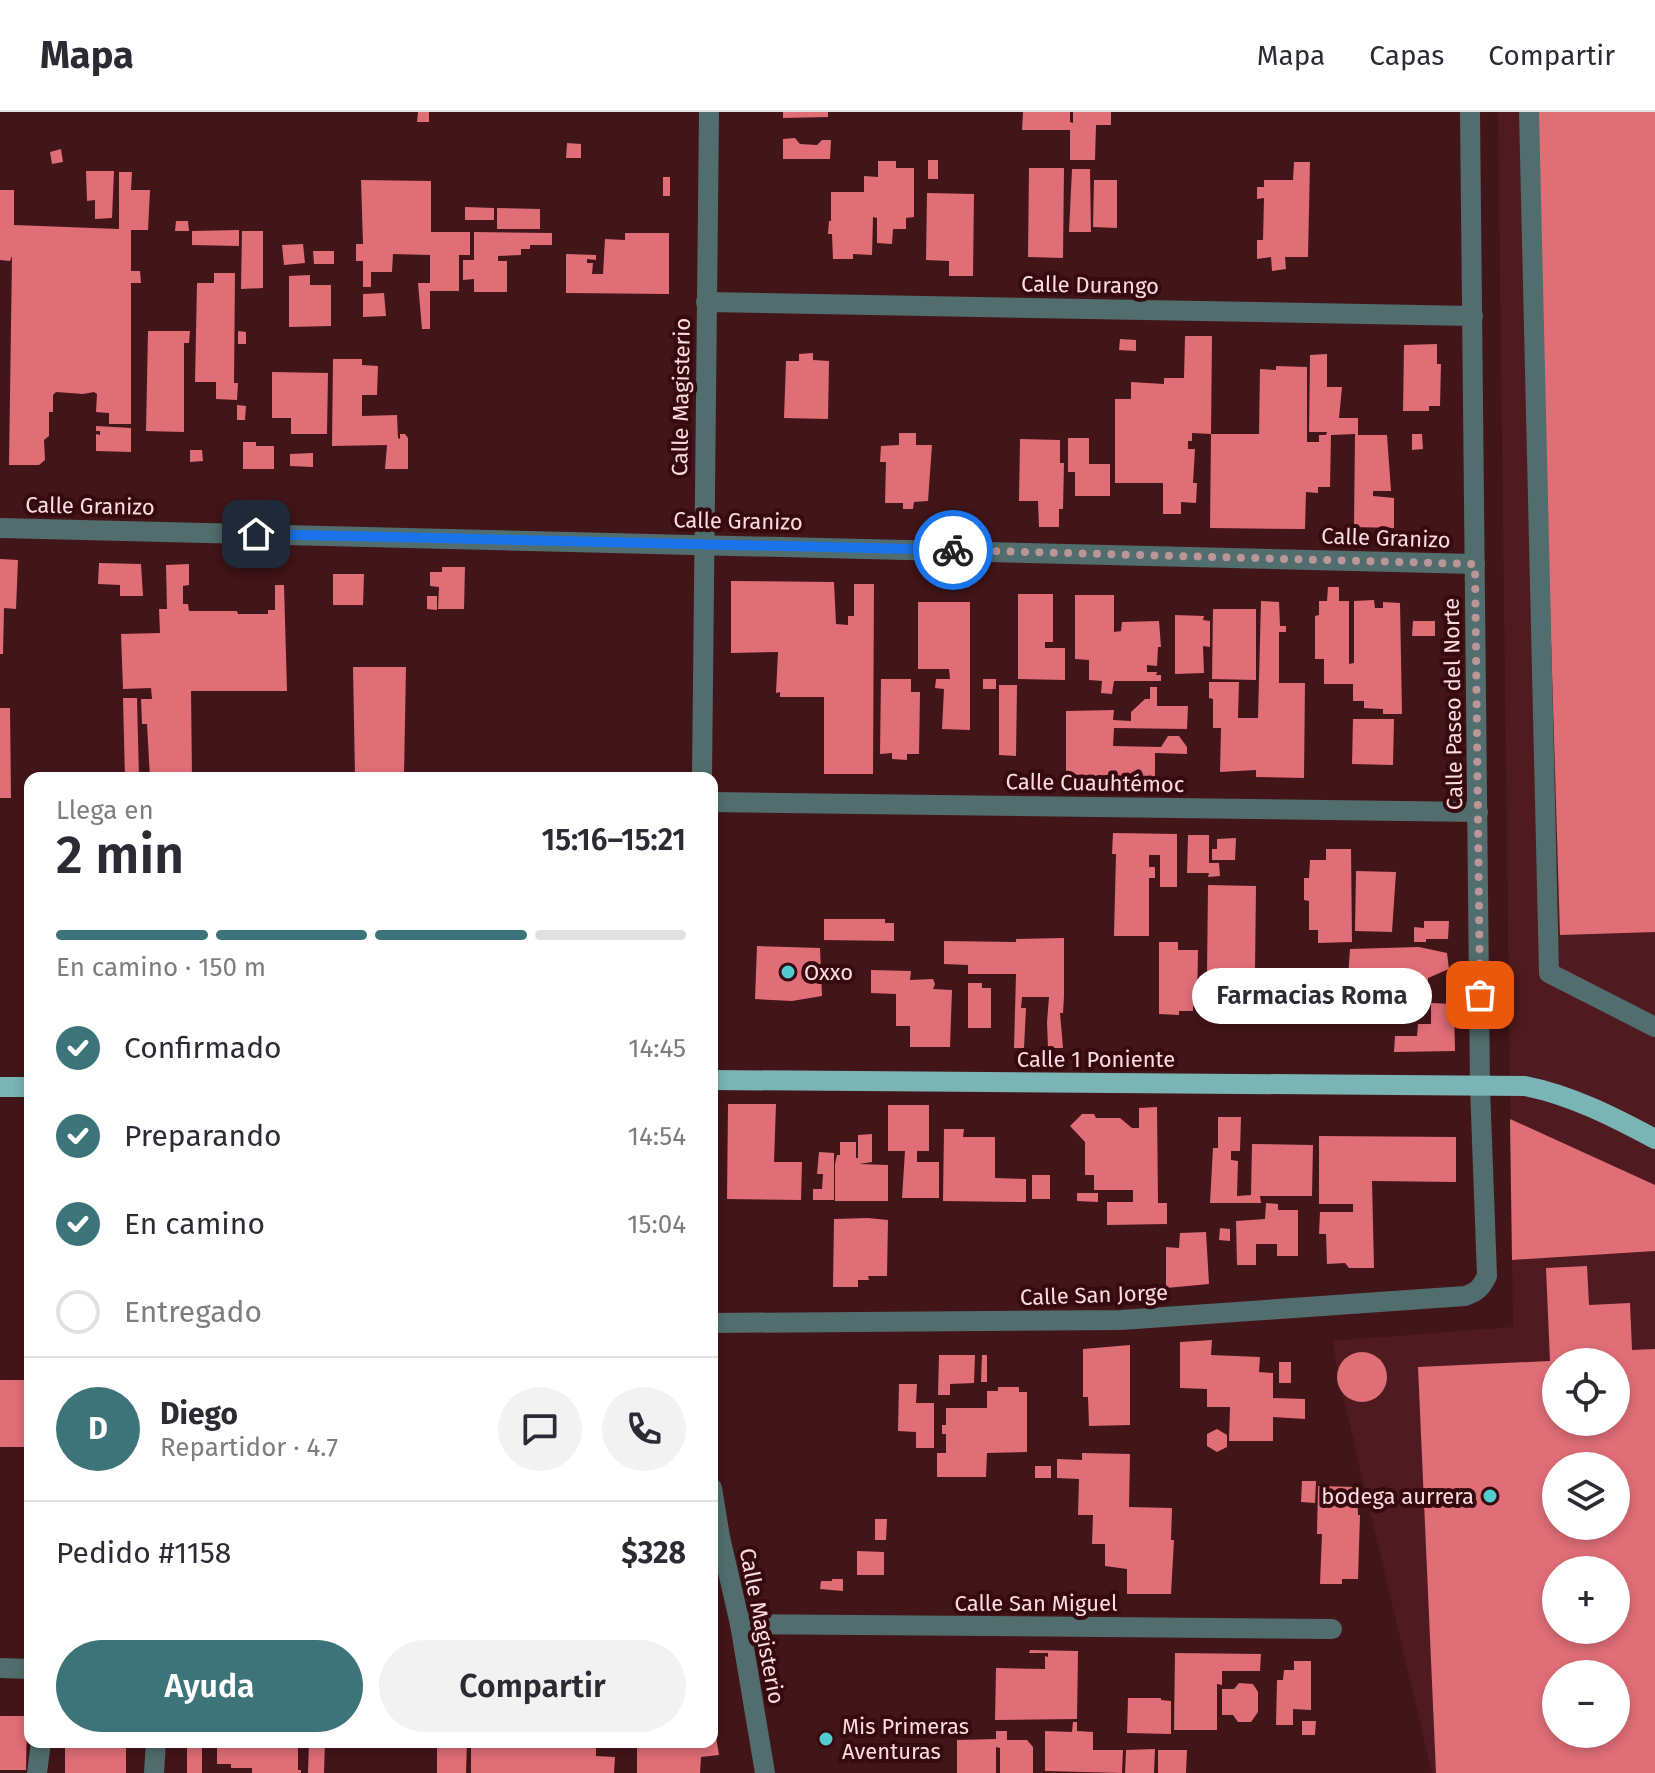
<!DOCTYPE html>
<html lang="es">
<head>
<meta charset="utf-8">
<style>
  :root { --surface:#fff; --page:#f2f2f3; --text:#2b2b33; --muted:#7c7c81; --line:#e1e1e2; --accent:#3d7479 }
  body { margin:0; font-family:"Fira Sans",sans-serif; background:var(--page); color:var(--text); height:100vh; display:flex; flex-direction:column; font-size:30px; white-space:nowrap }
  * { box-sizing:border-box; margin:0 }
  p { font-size:26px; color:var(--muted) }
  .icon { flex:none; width:44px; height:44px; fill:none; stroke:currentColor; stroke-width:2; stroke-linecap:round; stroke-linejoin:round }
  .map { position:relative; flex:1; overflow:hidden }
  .side { position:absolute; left:24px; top:660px; width:694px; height:976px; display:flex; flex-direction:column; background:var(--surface); border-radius:16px; box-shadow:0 4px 12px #0003 }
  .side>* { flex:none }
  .buttons { position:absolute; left:1542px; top:1236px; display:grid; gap:16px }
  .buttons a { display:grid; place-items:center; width:88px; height:88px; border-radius:50%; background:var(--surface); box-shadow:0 4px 12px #0003; font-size:40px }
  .pin { position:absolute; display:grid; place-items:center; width:68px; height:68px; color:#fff; margin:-34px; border-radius:16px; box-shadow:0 4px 12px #0006 }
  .courier { position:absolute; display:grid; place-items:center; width:80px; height:80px; margin:-40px; border:6px solid #1a73e8; border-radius:50%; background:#fff; color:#222; box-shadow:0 2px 10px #0007 }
  .bubble { position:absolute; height:56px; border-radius:28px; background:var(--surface); box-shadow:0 4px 12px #0003; font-size:26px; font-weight:600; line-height:56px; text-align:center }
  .overview em { font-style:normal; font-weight:600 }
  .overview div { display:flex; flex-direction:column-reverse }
  .overview { display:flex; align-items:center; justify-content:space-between; height:136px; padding:0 32px }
  h1 { font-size:52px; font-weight:600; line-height:60px }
  .bar { display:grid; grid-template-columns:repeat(4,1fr); gap:12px 8px; align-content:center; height:96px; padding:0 32px }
  .bar i { height:10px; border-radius:6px; background:var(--line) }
  .bar .on { background:var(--accent) }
  .bar p { grid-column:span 4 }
  .line { display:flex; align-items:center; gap:20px; padding:0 32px; border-top:2px solid var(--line) }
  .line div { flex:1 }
  .round { display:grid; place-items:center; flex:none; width:84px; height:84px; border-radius:42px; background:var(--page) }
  ol { padding:0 32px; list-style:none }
  li { display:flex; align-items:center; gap:24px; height:88px }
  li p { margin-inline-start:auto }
  li .icon { padding:8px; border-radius:50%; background:var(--accent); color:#fff; stroke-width:4 }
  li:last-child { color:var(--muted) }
  li i { width:44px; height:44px; border:4px solid var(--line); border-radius:50% }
  .primary-button { display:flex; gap:16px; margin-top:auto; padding:16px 32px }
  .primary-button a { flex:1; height:92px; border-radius:48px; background:var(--accent); color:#fff; font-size:32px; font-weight:600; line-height:92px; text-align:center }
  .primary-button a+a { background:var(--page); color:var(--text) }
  header { display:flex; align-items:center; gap:48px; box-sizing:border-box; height:112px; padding:0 40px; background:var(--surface); border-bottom:2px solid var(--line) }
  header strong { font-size:38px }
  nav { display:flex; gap:44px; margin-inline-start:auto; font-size:28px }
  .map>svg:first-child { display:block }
</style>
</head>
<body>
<header>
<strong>Mapa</strong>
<nav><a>Mapa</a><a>Capas</a><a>Compartir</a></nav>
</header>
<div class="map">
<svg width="1655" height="1661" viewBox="0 0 1655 1661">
  <rect width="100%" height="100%" fill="#421519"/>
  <!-- built -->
  <path fill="#501b20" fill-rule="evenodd" d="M1498 0H1655V1661H1432L1338 1263 1333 1229 1513 1215ZM1556 1250H1616V1310H1556ZM1556 1354H1616V1414H1556ZM1556 1458H1616V1518H1556ZM1556 1562H1616V1622H1556Z"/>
  <!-- building -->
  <g fill="#e06e77" fill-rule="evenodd">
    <path d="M418 0H429V10H417Z"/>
    <path d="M783 0H828V5L783 6Z"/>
    <path d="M1023 0H1070V10L1073 11V0H1111V13H1096L1095 48H1070V18H1022Z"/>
    <path d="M1535 0H1655V820L1560 823Z"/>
    <path d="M795 26 800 32 817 33 822 28H831L830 47H783V27Z"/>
    <path d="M567 31 581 32V46H566Z"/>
    <path d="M61 37 63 50 52 52 50 40Z"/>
    <rect x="928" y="48" width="10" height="19"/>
    <path d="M878 49H896V56H914V105L906 106V117H893L892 132 877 131V106L873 105 872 143 853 142V147H833L832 122H828L829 109H831V80H864V64L878 65Z"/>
    <path d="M1294 50H1310L1308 145H1285L1286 157 1272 159 1271 145 1257 147V128H1263L1264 86 1257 87V75H1264V68H1293Z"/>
    <path d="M1029 56H1064L1063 146 1028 145Z"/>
    <path d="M1072 57H1090L1091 120H1069Z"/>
    <path d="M86 59H114L112 106 95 107V88L87 89Z"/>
    <path d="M119 60H132L131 78H150L148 118H131V159H140L141 171H131V312H109V301L96 300 97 282 94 280 83 282 56 280 53 283V300H49V324L44 328 45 348 39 353H9L12 144 10 149 0 148V78H14V113L119 117Z"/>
    <rect x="663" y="65" width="7" height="19"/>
    <path d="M361 68 431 69V120H470V143H459V179H430V217H422L418 171H430V143L393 142 392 160H371V175H363V149H356V132H363Z"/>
    <path d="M1094 68H1117V116L1093 115Z"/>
    <path d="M927 81 974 82 973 164H949V149L926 148Z"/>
    <path d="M465 95 494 96V108H465Z"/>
    <path d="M497 96 540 97V117H497Z"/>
    <path d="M176 109H188L189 119H175Z"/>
    <path d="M239 118V134L192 133V119Z"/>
    <path d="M242 119H263V176L241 177Z"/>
    <path d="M474 120 552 121V133H530V137H521V143L498 144V149H507V180H474V167L463 168V148H474Z"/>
    <path d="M625 121H669V182L566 181V142L596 143V148L587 147V151H593L592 162H603L605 127 625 128Z"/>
    <path d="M303 132 305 151 284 153 282 133Z"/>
    <path d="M313 139H334V152H314Z"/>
    <path d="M214 161H235L234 271H238L237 288 216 287V270H195L197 171H214Z"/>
    <path d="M310 163V173H331V214L289 215V164Z"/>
    <path d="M384 181 386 204 363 205V182Z"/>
    <path d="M148 219H190L189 231H184V320L146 319Z"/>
    <path d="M238 219 246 220V232H238Z"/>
    <path d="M1185 224H1212L1211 322 1192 321V329H1188V337H1195L1193 371H1197L1196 391 1181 390V402H1163V371H1115V287H1131V270L1164 272V266H1184Z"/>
    <path d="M1120 227 1136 228V239L1119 238Z"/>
    <path d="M1437 232V252H1441L1440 294H1429V299H1403L1404 233Z"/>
    <path d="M813 241V248L829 249 828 307 784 306 786 249H799V242Z"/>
    <path d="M1327 242V275H1342L1339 306H1358V323H1387L1391 379H1373V384L1394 386V416L1354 415 1355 322 1331 323 1330 375H1318V381L1306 380 1305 417 1210 416 1211 322H1259L1260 257 1276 258V254L1307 255V330H1319V323H1326L1327 320H1309L1310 243Z"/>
    <path d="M333 247H362V253L378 254 377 283H362V304L397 303 398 326 400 327V322H405L408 326V357H385L387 333 332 334Z"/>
    <path d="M272 260 328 261 327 322H291V306H272Z"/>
    <path d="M237 293 246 294 245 308H237Z"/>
    <path d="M96 314 131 316V340L96 339V322L100 323V319H96Z"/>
    <path d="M899 321H916V333H932L928 389 914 390 913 397H903V391H885L886 350H880L881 334 899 333Z"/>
    <path d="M1412 322H1422L1423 337 1412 338Z"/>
    <path d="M1068 326H1089V352H1110V384H1075V360H1068Z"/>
    <path d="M1020 327 1060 328V351H1064L1063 397H1059V415H1039L1038 389H1019Z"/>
    <path d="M243 330H256V334H274V357H243Z"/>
    <path d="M190 338H202L203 349 190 350Z"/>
    <path d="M313 341V355L290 354V342Z"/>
    <path d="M0 447 18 448 16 497 4 496 3 542H0Z"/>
    <path d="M99 451 141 452 143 484H120V473L98 472Z"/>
    <path d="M189 452V473L183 474V492H188L189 499H237L238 502H268V498H275V473H284L287 579H191L192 666H150L147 612H142L141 587H152L151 576 123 577 121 522 160 521 159 497H167L166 453Z"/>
    <path d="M442 455H465L464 497H438L439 475 430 474V460H442Z"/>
    <path d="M333 462H364L363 493H333Z"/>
    <path d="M731 469 834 470 836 512 848 513V504H854V472H874L873 662H824V585H780V580L776 581 778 540 731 541Z"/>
    <path d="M1328 475H1339V489H1349V552L1354 551V489L1374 488 1375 496H1383V490L1400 491 1402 602H1383V597L1364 596V589H1353V572H1324V547H1315V504L1319 503V489H1327Z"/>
    <path d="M1018 482H1053V530H1045V536H1065V568L1018 567Z"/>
    <path d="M1075 483H1114V520L1121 519 1122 510 1159 509 1161 535H1158L1157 554 1147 553V560H1157L1156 563H1161V569H1114L1112 582 1101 581 1102 569 1089 568V548L1075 547Z"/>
    <path d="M427 484H437V498L427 497Z"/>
    <path d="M1261 489 1279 490 1280 514H1286V520H1279V571H1305L1304 666 1256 665V658L1220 660 1221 616H1213V587L1209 586V570H1239L1238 606H1258Z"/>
    <path d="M918 490H970V618L942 617 944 577 935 576 936 567H950L949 557H918Z"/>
    <path d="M1213 497H1256V568L1212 567Z"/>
    <path d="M1175 503 1204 504 1203 508 1210 509V535L1203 534 1204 561 1175 562Z"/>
    <path d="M1413 509H1435V524H1412Z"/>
    <path d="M353 555H406L404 663H392V666H364L363 663H355Z"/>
    <path d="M881 567H911V580H920L919 642H907V648L892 647V641L880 642Z"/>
    <rect x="983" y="567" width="13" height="10"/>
    <path d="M999 573H1017L1016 644 999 643Z"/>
    <path d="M1150 575H1157V594H1188L1187 617 1114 616 1113 634 1161 635 1168 624H1179L1187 635V642L1155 641V665L1066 664V599L1114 598 1113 608 1131 609V600L1145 587H1150Z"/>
    <path d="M123 586H137L139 666H125Z"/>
    <path d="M0 596H10L11 686H0Z"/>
    <path d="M1353 607H1394L1393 653 1352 652Z"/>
    <path d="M1113 721 1177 722V775H1160V743H1149V755H1155V766H1149V824H1114L1116 742H1112Z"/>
    <path d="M1188 723H1209V751H1219L1220 764 1208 765 1209 761H1187Z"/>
    <path d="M1236 726 1235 748H1212V737H1217V727Z"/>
    <path d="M1326 737H1351L1352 830 1318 831V818H1309V789L1304 788V766H1309L1310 748H1326Z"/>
    <path d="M1356 759 1396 760 1392 820 1355 819Z"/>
    <path d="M1208 773 1256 774 1255 857 1216 856V863H1207Z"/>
    <path d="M824 807H885V811H894V829L824 828Z"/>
    <path d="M1424 809H1449L1448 827H1426V830H1414V815L1424 816Z"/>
    <path d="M1064 826V884L1063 901H1060L1063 936H1048L1047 910 1049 885H1022L1021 896H1026L1024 936H1014L1016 862H968V853L944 852V829L1016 830V827Z"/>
    <path d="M1159 830H1178V838H1198L1197 894H1193V899H1179V903L1159 902Z"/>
    <path d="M757 834 820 836 822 884 792 889 755 887Z"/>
    <path d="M1419 835 1447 841 1449 857 1428 866V897L1417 908 1388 912 1345 909 1350 837Z"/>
    <path d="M871 858 911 859 910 868 933 867 935 872 933 877 952 878 950 935H910V914H896V882L871 881Z"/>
    <path d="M968 871H982V876H991V916H968Z"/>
    <path d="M1431 891 1454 892 1455 939 1394 940 1395 924H1417L1418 912H1431Z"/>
    <path d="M728 992H776L774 1050H802L801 1088 727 1087Z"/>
    <path d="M888 993H929V1039H917V1050H939V1086H902L905 1039H888Z"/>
    <path d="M1157 995 1158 1091H1167V1112L1107 1113V1090H1133V1078H1094V1063H1085V1030L1070 1014 1082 1002H1094L1096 1006H1120L1132 1016H1139V996Z"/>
    <path d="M1218 1005H1241L1240 1039H1231V1048L1238 1049 1237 1084 1251 1083 1252 1032 1313 1033 1312 1084H1260L1261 1091H1210L1213 1036H1218Z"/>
    <path d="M1510 1007 1655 1073V1139L1512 1148Z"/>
    <path d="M944 1017H964L963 1025H995V1066L1026 1067V1090L943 1089Z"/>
    <path d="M872 1022V1050L859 1052 888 1053V1089H835V1052L837 1043H840V1030H856V1046H858V1023Z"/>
    <path d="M1319 1024 1456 1025V1070L1372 1069 1374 1156H1349L1345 1151 1327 1152 1326 1122H1319L1320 1100H1353V1092H1319Z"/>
    <path d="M819 1040 834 1041V1088H813V1077H822L823 1062H817Z"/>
    <rect x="1032" y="1063" width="18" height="24"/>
    <path d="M1077 1081H1098V1090L1077 1089Z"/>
    <path d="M1266 1091 1278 1092V1098H1298V1144H1277V1132H1256V1153H1237L1236 1109 1265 1107Z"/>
    <path d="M868 1106 888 1108 887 1164H868L869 1168H858V1175H833L834 1107Z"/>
    <path d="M1220 1116 1230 1117V1129L1219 1128Z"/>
    <path d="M1206 1120 1209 1172 1166 1176V1135L1179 1136 1180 1121Z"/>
    <path d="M1587 1154 1589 1193 1630 1191 1632 1238 1655 1237V1661H1436L1418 1255 1550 1249 1546 1156ZM1556 1250H1616V1310H1556ZM1556 1354H1616V1414H1556ZM1556 1458H1616V1518H1556ZM1556 1562H1616V1622H1556Z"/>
    <path d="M1212 1228 1211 1243 1260 1245 1259 1260 1273 1261V1286L1305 1287V1307L1273 1305V1329H1229L1230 1295H1207V1277L1180 1276V1230Z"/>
    <path d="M1130 1233V1313L1089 1314 1088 1285H1083V1237Z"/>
    <circle cx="1362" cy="1265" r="25"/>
    <path d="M939 1243H975L974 1271 950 1272V1283H938Z"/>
    <path d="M982 1243H987V1270H981Z"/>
    <rect x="1279" y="1250" width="12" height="21"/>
    <rect x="0" y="1268" width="30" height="67"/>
    <path d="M899 1272H917L916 1291H934V1336H916V1320L898 1319Z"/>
    <path d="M998 1275H1019V1280H1027V1340L987 1341 986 1365H937V1341H946V1322H942V1313H946V1296H987V1279H998Z"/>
    <path d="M1217 1317 1227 1323V1335L1217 1340 1207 1334V1322Z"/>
    <path d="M1082 1341 1130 1342 1129 1395 1172 1396 1171 1428H1174L1171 1482H1127V1457L1105 1454V1432H1092L1093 1403H1078L1079 1367 1057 1366V1347L1082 1348Z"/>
    <rect x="1035" y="1354" width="16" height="12"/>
    <path d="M1302 1369H1316L1315 1391 1301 1390Z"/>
    <path d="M1318 1374 1357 1375 1358 1403H1360L1358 1467H1342V1472H1320L1322 1422H1317Z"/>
    <path d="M875 1407H887L886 1428H875Z"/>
    <path d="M857 1439 884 1440V1463H857Z"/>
    <path d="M832 1467H843V1479L820 1477 821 1469H832Z"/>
    <path d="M1030 1538 1078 1539 1077 1607 995 1608 996 1556 1045 1557V1544L1048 1545V1541H1029Z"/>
    <path d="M1175 1541 1261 1542 1260 1559H1222V1573L1217 1572V1618H1174Z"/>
    <path d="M1294 1549H1311V1598L1293 1597V1613H1276L1277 1568H1283L1284 1558H1294Z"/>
    <path d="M1239 1571 1253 1572 1258 1580V1600L1251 1610H1238L1233 1603H1222V1577H1234Z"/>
    <path d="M1128 1586H1161V1588L1171 1589V1622L1127 1621Z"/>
    <path d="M0 1604H27L26 1658H0Z"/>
    <path d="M1302 1609H1316L1315 1623H1302Z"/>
    <path d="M1073 1610H1077V1619L1093 1620V1638H1123L1122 1661 1045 1659V1619L1072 1620Z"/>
    <path d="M715 1618 719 1643 701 1645 700 1661H637V1630H712V1619Z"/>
    <path d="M996 1619H1007V1628H1027L1033 1635V1661H1000V1636L996 1635V1661H957V1628L996 1627Z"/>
    <rect x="187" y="1630" width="15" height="31"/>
    <path d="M217 1630H298V1658H301V1661H252V1656H231V1652H217Z"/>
    <path d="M309 1630H325L324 1661H308Z"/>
    <path d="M437 1630H467L466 1661H437Z"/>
    <path d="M471 1630H506V1635H519V1630H596V1644L615 1645 614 1661H471Z"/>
    <rect x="65" y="1631" width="61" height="30"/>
    <path d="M1155 1637 1154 1661H1125L1126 1638Z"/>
    <path d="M1158 1638H1187L1186 1661H1158Z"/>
  </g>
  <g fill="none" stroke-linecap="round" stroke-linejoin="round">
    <!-- minor -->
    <g stroke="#526d6d" stroke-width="20">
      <path d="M1529 0 1549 861 1655 915"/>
      <path d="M706 190 1473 204"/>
      <path d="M0 416 1475 452"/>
      <path d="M702 666 709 0"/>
      <path d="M712 690 1478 700"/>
      <path d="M712 1211 1121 1208 1465 1184C1477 1180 1481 1176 1487 1164L1480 975 1470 0"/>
      <path d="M712 1376 720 1425 740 1512 765 1661"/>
      <path d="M740 1512 1332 1517"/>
      <path d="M0 1556 30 1557"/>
      <path d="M37 1661 41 1630"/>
      <path d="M154 1661 156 1630"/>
    </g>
    <!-- major -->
    <g stroke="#7ab4b4" stroke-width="20">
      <path d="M712 968 1525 974C1571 983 1614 1005 1655 1027"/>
      <path d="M0 975H30"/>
    </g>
  </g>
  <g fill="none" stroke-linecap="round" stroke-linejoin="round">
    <!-- done -->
    <path stroke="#bb9698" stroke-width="8" stroke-dasharray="0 14.4" d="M953 438 1475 452 1480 883"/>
    <!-- route -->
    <path stroke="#1a73e8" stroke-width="10" d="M256 422 953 438"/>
  </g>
  <!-- markers -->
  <g fill="#52cdcf" stroke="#370a10" stroke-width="3">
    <circle cx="788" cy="860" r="8"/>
    <circle cx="1490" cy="1384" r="8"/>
    <circle cx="826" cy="1627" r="8"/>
  </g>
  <g text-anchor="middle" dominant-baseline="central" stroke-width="8" stroke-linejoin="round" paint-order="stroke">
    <!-- street labels -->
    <g font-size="22" fill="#fcdcdd" stroke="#370a10">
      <text transform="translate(1090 173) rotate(1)">Calle Durango</text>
      <text transform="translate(681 285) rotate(-89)">Calle Magisterio</text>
      <text transform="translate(90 394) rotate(1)">Calle Granizo</text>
      <text transform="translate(738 409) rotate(1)">Calle Granizo</text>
      <text transform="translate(1386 426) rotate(2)">Calle Granizo</text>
      <text transform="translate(1453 592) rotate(-91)">Calle Paseo del Norte</text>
      <text transform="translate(1095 671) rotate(1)">Calle Cuauhtémoc</text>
      <text x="1096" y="947">Calle 1 Poniente</text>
      <text transform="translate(1094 1183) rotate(-2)">Calle San Jorge</text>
      <text x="1036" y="1491">Calle San Miguel</text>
      <text transform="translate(762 1514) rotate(79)">Calle Magisterio</text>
    </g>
    <!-- poi labels -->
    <g font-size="22" fill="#fcdcdd" stroke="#370a10" text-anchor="start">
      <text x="804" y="860">Oxxo</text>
      <text x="1474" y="1384" text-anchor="end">bodega aurrera</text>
      <text x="842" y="1614">Mis Primeras<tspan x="842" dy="25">Aventuras</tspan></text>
    </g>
  </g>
</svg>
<div class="buttons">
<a><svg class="icon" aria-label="locate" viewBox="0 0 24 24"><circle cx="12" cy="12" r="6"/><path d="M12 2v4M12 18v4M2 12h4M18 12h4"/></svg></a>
<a><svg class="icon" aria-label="layers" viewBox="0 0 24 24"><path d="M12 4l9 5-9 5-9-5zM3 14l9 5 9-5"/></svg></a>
<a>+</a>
<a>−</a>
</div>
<div class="pin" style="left:1480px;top:883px;background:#ea580c"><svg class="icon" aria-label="bag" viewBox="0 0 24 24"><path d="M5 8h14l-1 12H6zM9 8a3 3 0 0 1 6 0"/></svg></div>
<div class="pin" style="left:256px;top:422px;background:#1f2937"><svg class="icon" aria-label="home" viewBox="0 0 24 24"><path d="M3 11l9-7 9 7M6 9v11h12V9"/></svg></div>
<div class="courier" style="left:953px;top:438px"><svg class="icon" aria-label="bike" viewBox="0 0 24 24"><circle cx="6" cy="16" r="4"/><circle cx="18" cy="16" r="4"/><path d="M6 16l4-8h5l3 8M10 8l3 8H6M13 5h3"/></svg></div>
<div class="bubble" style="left:1192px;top:856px;width:240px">Farmacias Roma</div>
<section class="side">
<div class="overview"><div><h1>2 min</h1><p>Llega en</p></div><em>15:16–15:21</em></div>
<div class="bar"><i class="on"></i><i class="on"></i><i class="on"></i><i></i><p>En camino · 150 m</p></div>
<ol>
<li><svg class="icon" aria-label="check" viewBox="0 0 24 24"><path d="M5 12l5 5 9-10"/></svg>Confirmado<p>14:45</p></li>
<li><svg class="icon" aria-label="check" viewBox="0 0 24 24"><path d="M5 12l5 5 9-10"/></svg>Preparando<p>14:54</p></li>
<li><svg class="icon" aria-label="check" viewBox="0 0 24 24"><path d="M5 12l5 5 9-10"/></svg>En camino<p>15:04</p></li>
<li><i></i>Entregado</li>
</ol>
<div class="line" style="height:144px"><b class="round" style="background:var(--accent);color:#fff">D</b><div><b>Diego</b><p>Repartidor · 4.7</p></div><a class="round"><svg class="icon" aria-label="chat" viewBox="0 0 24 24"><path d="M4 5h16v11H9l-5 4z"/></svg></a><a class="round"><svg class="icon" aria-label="phone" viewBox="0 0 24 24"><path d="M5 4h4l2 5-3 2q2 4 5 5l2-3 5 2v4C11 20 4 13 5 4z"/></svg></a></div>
<div class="line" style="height:104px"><div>Pedido #1158</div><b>$328</b></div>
<div class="primary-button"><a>Ayuda</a><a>Compartir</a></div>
</section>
</div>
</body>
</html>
